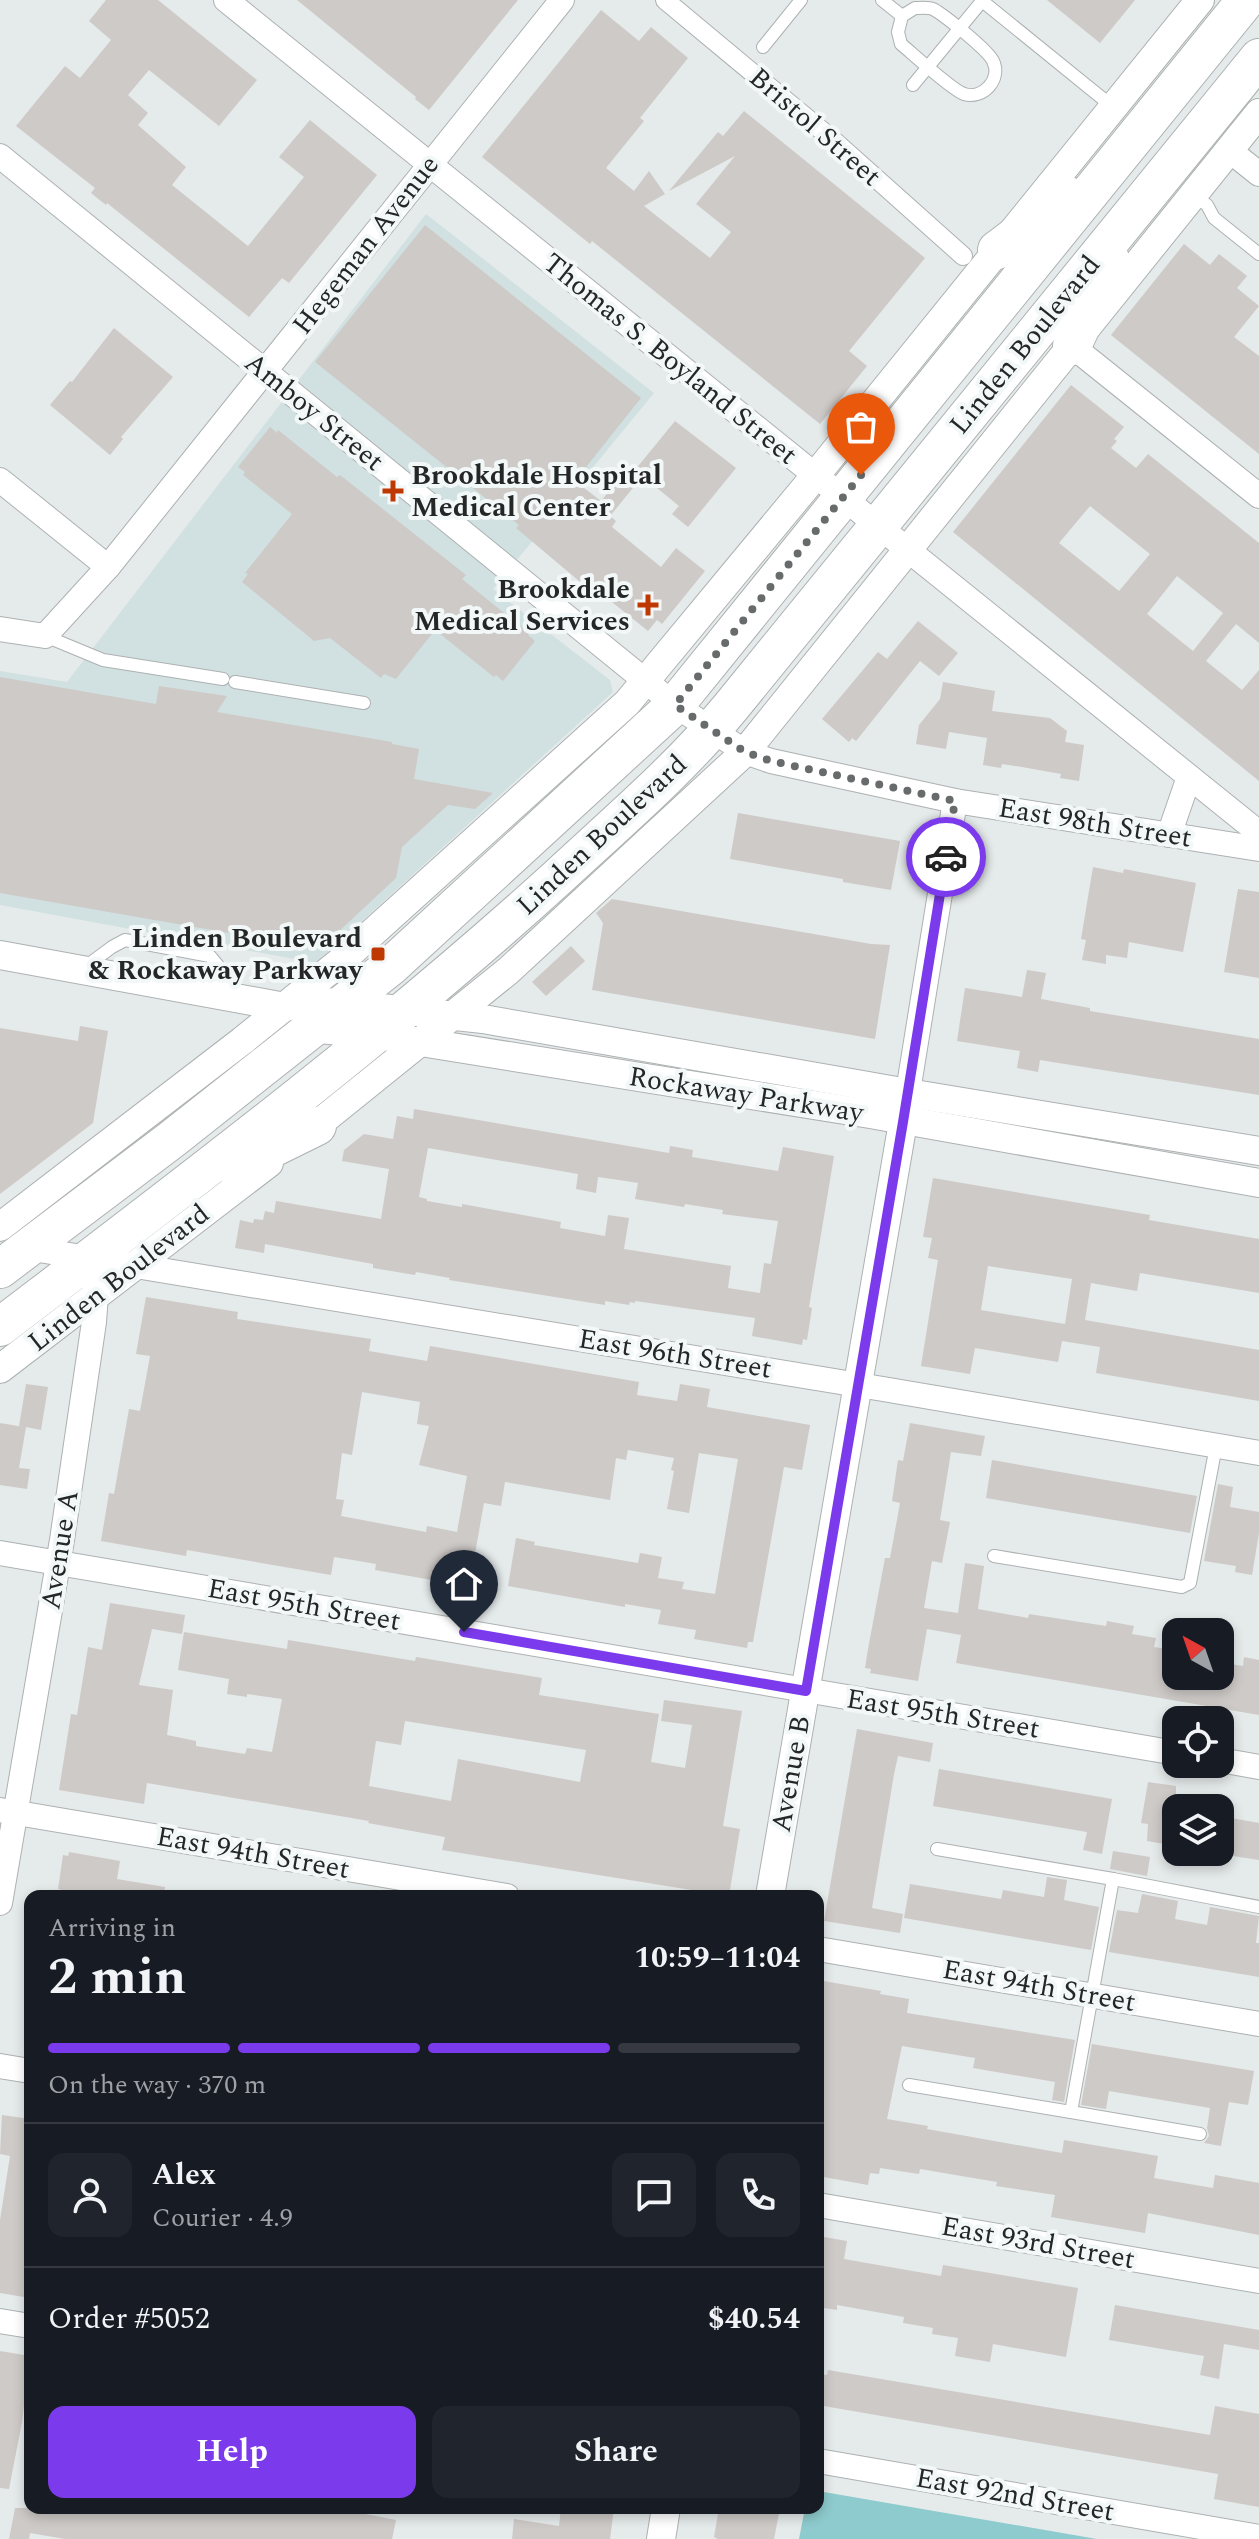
<!DOCTYPE html>
<html lang="en">
<head>
<meta charset="utf-8">
<style>
  :root { --surface:#171b24; --page:#20242c; --text:#f1f3f6; --muted:#9ea1a6; --line:#363941; --accent:#7c3aed }
  body { margin:0; font-family:Spectral,serif; background:var(--page); color:var(--text); height:100vh; display:flex; flex-direction:column; font-size:30px; white-space:nowrap }
  * { box-sizing:border-box; margin:0 }
  p { font-size:26px; color:var(--muted) }
  .icon { flex:none; width:44px; height:44px; fill:none; stroke:currentColor; stroke-width:2; stroke-linecap:round; stroke-linejoin:round }
  .map { position:relative; flex:1; overflow:hidden }
  .sheet { position:absolute; left:24px; top:1890px; width:800px; height:624px; display:flex; flex-direction:column; background:var(--surface); border-radius:16px; box-shadow:0 4px 12px #0003 }
  .sheet>* { flex:none }
  .needle { width:52px; rotate:320deg }
  .tools { position:absolute; left:1162px; top:1618px; display:grid; gap:16px }
  .tools a { display:grid; place-items:center; width:72px; height:72px; border-radius:16px; background:var(--surface); box-shadow:0 4px 12px #0003; font-size:40px }
  .pin { position:absolute; display:grid; place-items:center; width:68px; height:68px; color:#fff; margin:-82px -34px; border-radius:50% 50% 50% 0; rotate:-45deg; box-shadow:0 0 8px #0007 }
  .pin .icon { rotate:45deg }
  .courier { position:absolute; display:grid; place-items:center; width:80px; height:80px; margin:-40px; border:6px solid #7c3aed; border-radius:50%; background:#fff; color:#222; box-shadow:0 2px 10px #0007 }
  .headline em { font-style:normal; font-weight:700 }
  .headline div { display:flex; flex-direction:column-reverse }
  .headline { display:flex; align-items:center; justify-content:space-between; height:136px; padding:0 24px }
  h1 { font-size:52px; font-weight:700; line-height:60px }
  .bar { display:grid; grid-template-columns:repeat(4,1fr); gap:12px 8px; align-content:center; height:96px; padding:0 24px }
  .bar i { height:10px; border-radius:6px; background:var(--line) }
  .bar .selected { background:var(--accent) }
  .bar p { grid-column:span 4 }
  .line { display:flex; align-items:center; gap:20px; padding:0 24px; border-top:2px solid var(--line) }
  .line div { flex:1 }
  .round { display:grid; place-items:center; flex:none; width:84px; height:84px; border-radius:16px; background:var(--page) }
  .primary-button { display:flex; gap:16px; margin-top:auto; padding:16px 24px }
  .primary-button a { flex:1; height:92px; border-radius:16px; background:var(--accent); color:#fff; font-size:32px; font-weight:700; line-height:92px; text-align:center }
  .primary-button a+a { background:var(--page); color:var(--text) }
  .map>svg:first-child { display:block }
</style>
</head>
<body>
<div class="map">
<svg width="1259" height="2539" viewBox="0 0 1259 2539">
  <rect width="100%" height="100%" fill="#e5eaea"/>
  <!-- built -->
  <path fill="#d1e0e0" d="M426 214 654 393 493 589 610 680 613 692 316 963 0 905V671L67 682Z"/>
  <!-- green -->
  <path fill="#8ecbce" d="M818 2491 1097 2539H799L805 2508H818Z"/>
  <!-- building -->
  <g fill="#cecac8" fill-rule="evenodd">
    <path d="M106 0H158L257 80 219 126 149 70 128 95 148 113 138 125 186 167 172 185 248 246 304 177 279 157 310 120 377 175 289 283 282 278 249 317 107 203 106 205 91 193 95 188 16 126 65 66 80 78 111 40 89 21Z"/>
    <path d="M297 0H518L429 110 415 99 416 97Z"/>
    <path d="M1047 0H1135L1100 43Z"/>
    <path d="M601 10 639 41 651 27 688 58 640 118 644 121 606 168 634 191 649 171 665 194 644 206 710 258 731 232 696 204 735 156 669 191 718 132 723 136 744 111 925 258 849 351 867 366 820 424 592 241 590 244 482 157Z"/>
    <path d="M425 225 641 398 575 481 601 501 624 473 637 483 610 516 616 521 612 527 661 567 676 548 705 571 662 624 657 620 648 631 607 598 604 602 516 528 519 525 315 362Z"/>
    <path d="M1184 244 1210 265 1219 254 1247 276 1237 288 1259 306 1234 337 1259 356V454L1111 335Z"/>
    <path d="M114 328 173 377 121 437 123 439 110 455 50 405 70 381 72 382Z"/>
    <path d="M1071 385 1124 427 1114 439 1117 441 1111 448 1136 468 1148 454 1259 543V643L1236 624 1206 661 1242 690 1259 670V781L953 532ZM1090 506 1150 554 1119 591 1059 543ZM1177 576 1223 613 1193 651 1147 614Z"/>
    <path d="M675 421 736 468 688 527 672 514 679 506 635 470Z"/>
    <path d="M270 427 277 433 278 430 337 477 340 475 466 575 462 579 529 633 528 635 535 641 503 681 496 675 494 677 435 630 396 679 384 674 381 678 330 638 314 641 242 582 248 574 245 573 292 514 243 475 245 472 238 467Z"/>
    <path d="M918 621 958 653 939 676 920 661 856 741 852 738 849 742 822 719 878 652 887 659Z"/>
    <path d="M0 677 156 704 159 686 227 696 217 712 392 742V744L419 749 414 779 493 793 475 809 448 805 402 847 396 878 320 949 0 893Z"/>
    <path d="M943 682 995 691 992 711 1050 718 1067 731 1065 742 1084 745 1079 781 1060 778 1061 774 1022 767 1002 764 1001 768 983 765 987 738 949 732 946 749 916 744 919 725 940 699Z"/>
    <path d="M738 813 900 841 891 890 843 882V879L730 859Z"/>
    <path d="M1093 867 1123 873 1124 869 1196 883 1183 952 1129 942 1127 958 1106 955V964L1082 960 1086 940 1081 939Z"/>
    <path d="M1238 889 1259 892V978L1224 972Z"/>
    <path d="M612 899 871 944 890 945 875 1039 592 990 603 923 596 913Z"/>
    <path d="M571 946 585 961 546 996 532 982Z"/>
    <path d="M1027 970 1046 973 1041 999 1090 1008V1011L1259 1039V1095L1040 1060 1038 1072 1017 1068 1020 1051 957 1041 965 988 1022 997Z"/>
    <path d="M80 1026 108 1031 93 1123 0 1194V1028L78 1041Z"/>
    <path d="M414 1109 669 1153 670 1146 693 1150 692 1157 778 1171 783 1147 834 1156 809 1307 812 1308 807 1340 803 1339 802 1345 752 1336 755 1318 635 1301V1303L630 1302 629 1305 605 1301V1305L449 1280 450 1278 416 1272 415 1275 373 1268V1264L265 1244 264 1253 235 1248 240 1220 253 1223 254 1219 263 1220 265 1211 274 1213 276 1201 381 1219 389 1169 342 1161 344 1150 364 1134 393 1139 397 1116 413 1119ZM428 1148 578 1174 576 1189 596 1193 598 1177 619 1180 638 1183 635 1199 684 1207 685 1204 723 1210 722 1214 778 1221 771 1264 764 1263 760 1293 728 1288 731 1266 624 1249 629 1218 608 1215 605 1236 560 1228 561 1222 462 1204V1207L427 1201V1199L419 1197Z"/>
    <path d="M933 1178 1150 1215 1149 1220 1259 1239V1293L1140 1273 1137 1291 1091 1283 1085 1320 1259 1350V1401L1096 1373 1100 1347 1062 1341 1058 1362 975 1348 970 1374 921 1366 938 1260 928 1258 932 1238 923 1237ZM988 1266 1072 1279 1065 1324 981 1310Z"/>
    <path d="M146 1297 238 1312 237 1319 371 1339 369 1351 427 1361 430 1346 639 1382 637 1395 677 1401 680 1384 710 1389 707 1407 810 1425 802 1470 784 1467 753 1642H748L747 1648 694 1639 696 1630 658 1624 661 1610 625 1604V1607L508 1586 516 1538 535 1542 534 1545 638 1563 640 1553 662 1557 658 1578 684 1582 682 1589 715 1594 738 1459 699 1453 689 1513 667 1509 674 1471 671 1470 674 1458 628 1450 626 1460 616 1458 610 1500 505 1482 501 1506 484 1503 468 1593 448 1589 449 1583 375 1570 376 1564 353 1560 334 1557 331 1575 187 1550 186 1556 101 1541 109 1493 114 1494 129 1409 140 1411 150 1356 136 1354ZM362 1392 420 1402 417 1424 429 1426 419 1465 467 1476 457 1532 427 1526 426 1532 341 1516 344 1500 336 1499 342 1453 352 1455Z"/>
    <path d="M26 1384 48 1387 41 1430 26 1427 19 1468 30 1469 27 1489 0 1485V1423L24 1427 19 1426Z"/>
    <path d="M910 1423 985 1436 981 1456 951 1452 940 1520 950 1522 942 1563 932 1561 924 1608 958 1613 965 1563 984 1566 978 1609 1028 1618 1029 1614 1106 1626 1107 1621 1134 1626 1132 1634 1156 1638 1154 1647 1173 1650 1171 1662 1176 1663V1676H1220L1224 1663 1243 1666 1244 1657 1259 1660V1715L956 1663 961 1635 927 1629 918 1681 870 1673 871 1669 865 1668 868 1649 885 1558H890L900 1503 892 1501 898 1460 903 1461Z"/>
    <path d="M992 1460 1197 1496 1190 1533 986 1498Z"/>
    <path d="M1218 1484 1233 1487 1230 1507 1259 1512V1533L1252 1575 1235 1572 1236 1566 1204 1561Z"/>
    <path d="M110 1603 185 1615 182 1634 152 1629 139 1685 173 1690 167 1735 196 1741V1746L245 1754 247 1748 272 1752 282 1699 247 1694V1697L227 1694 229 1679 178 1670 184 1632 287 1649 288 1640 415 1661 416 1657 542 1678 539 1695 659 1714 651 1762 685 1768 692 1725 661 1721 664 1700 742 1711 723 1826 740 1829 729 1896 442 1850 445 1837 368 1823 369 1821 147 1783 144 1804 59 1790 71 1714 77 1715 88 1647 102 1650ZM405 1721 586 1750 580 1782 458 1759 451 1801 369 1786 376 1741 401 1745Z"/>
    <path d="M857 1729 933 1743 930 1762 898 1756 894 1774 872 1908 903 1914 900 1933 824 1921Z"/>
    <path d="M939 1769 1112 1799 1102 1854 1083 1850 1087 1832 933 1806Z"/>
    <path d="M1148 1782 1176 1786V1846L1147 1841 1148 1824 1141 1823Z"/>
    <path d="M1220 1816 1259 1823V1860L1220 1854Z"/>
    <path d="M1113 1851 1150 1857 1147 1876 1110 1869Z"/>
    <path d="M69 1852 120 1861 117 1879 165 1887 164 1896H61L62 1890 58 1889 63 1855 68 1856Z"/>
    <path d="M1047 1877 1067 1880 1064 1900 1099 1907 1091 1950 904 1918 910 1884 1001 1899 1003 1890 1044 1897Z"/>
    <path d="M1142 1894 1178 1901 1175 1919 1207 1925 1210 1907 1259 1916 1256 1943H1259V1977L1109 1952 1117 1910 1138 1913Z"/>
    <path d="M818 1980 881 1991 880 1994 909 1999 907 2013 1075 2040 1064 2102 1052 2100 1055 2082 973 2068 975 2058 902 2046 887 2119 928 2126 927 2129 1062 2153 1064 2140 1158 2156 1154 2178 1213 2188 1215 2175 1259 2183V2235L1148 2213 1145 2233 1051 2217 1055 2195 996 2186 997 2182 920 2169 919 2174 880 2168 879 2174 870 2173 868 2185 818 2176Z"/>
    <path d="M1092 2044 1254 2071 1248 2105 1229 2102 1221 2146 1204 2143 1209 2136 1207 2128 1210 2108 1109 2091 1106 2109 1081 2105Z"/>
    <path d="M2 2115 30 2119V2298L0 2293V2220L10 2156 0 2154Z"/>
    <path d="M818 2236 847 2241 844 2259 941 2276 943 2265 1078 2288 1066 2357 993 2344 990 2362 955 2356 958 2338 932 2334 933 2328 903 2323 904 2317 837 2305V2310L818 2307Z"/>
    <path d="M1115 2305 1259 2330V2350L1224 2344 1219 2379 1200 2375 1204 2356 1109 2340Z"/>
    <path d="M0 2351 30 2356 22 2422 9 2489 0 2488Z"/>
    <path d="M828 2370 1210 2435 1215 2406 1259 2414V2507L1214 2499 1218 2474 818 2405V2374L827 2375Z"/>
    <path d="M15 2508H335L396 2520 392 2539H65L30 2533 29 2539H9Z"/>
    <path d="M561 2508H614L610 2539H512L514 2519 559 2526Z"/>
    <path d="M719 2508H780L774 2539H718L714 2537Z"/>
  </g>
  <g fill="none" stroke-linecap="round" stroke-linejoin="round">
    <defs>
      <g id="service">
        <path d="M882 0 902 16"/>
        <path d="M981 0 1113 107"/>
        <path d="M915 8C920 8 928 7 933 9 944 15 988 50 993 61 1002 79 983 100 964 94 952 90 913 54 901 44L898 32 902 16Z"/>
        <path d="M763 47 801 0"/>
        <path d="M913 85 982 1"/>
        <path d="M1194 195 1207 205 1214 218 1259 254"/>
        <path d="M45 636 103 660 223 679"/>
        <path d="M235 682 364 703"/>
        <path d="M85 967 112 947 125 940 210 956 220 968 235 995"/>
        <path d="M994 1556 1182 1587 1190 1583 1216 1446"/>
        <path d="M937 1849 1113 1879"/>
        <path d="M909 2085 1071 2112"/>
        <path d="M1200 2134 1071 2112 1113 1879 1259 1907"/>
      </g>
      <path id="pedestrian" d="M665 0 832 139 963 256"/>
      <g id="minor">
        <path d="M226 0 1259 833"/>
        <path d="M1229 150 1259 174"/>
        <path d="M0 156 675 705 745 752 771 761 955 801 1259 849"/>
        <path d="M1072 346 1259 496"/>
        <path d="M0 480 108 567"/>
        <path d="M0 629 45 636 108 567 562 0"/>
        <path d="M1169 835 1189 777"/>
        <path d="M905 1110 955 801"/>
        <path d="M27 1248 883 1389 1259 1453"/>
        <path d="M0 1553 1176 1753"/>
        <path d="M1220 1760 1259 1767"/>
        <path d="M0 1810 507 1896"/>
        <path d="M0 1903 62 1540 94 1322 96 1294 94 1281"/>
        <path d="M818 1949 1259 2024"/>
        <path d="M0 2066 30 2071"/>
        <path d="M818 2205 1259 2281"/>
        <path d="M0 2321 30 2326"/>
        <path d="M818 2461 1259 2537"/>
      </g>
      <g id="tertiary">
        <path d="M0 955 285 1007 316 1001 483 1019 908 1093 1259 1151"/>
        <path d="M306 1024 311 1028 377 1035 870 1114 1259 1183"/>
        <path d="M302 1137 508 971 745 752 1259 113"/>
        <path d="M0 1227 242 1041 340 962 627 703 815 476 1200 0"/>
        <path d="M0 1369 269 1163"/>
        <path d="M770 1896 903 1122"/>
        <path d="M661 2539 666 2508"/>
      </g>
      <g id="trunk">
        <path d="M997 250 1069 196"/>
        <path d="M1072 346 1111 261"/>
        <path d="M234 1167 317 1126"/>
        <path d="M0 1269 171 1140 391 966 675 705 1246 0"/>
        <path d="M0 1327C190 1182 380 1039 557 878 616 823 678 771 730 708L1259 58"/>
      </g>
    </defs>
    <!-- service casing -->
    <use href="#service" stroke="#adb1b2" stroke-width="14"/>
    <!-- pedestrian casing -->
    <use href="#pedestrian" stroke="#adb1b2" stroke-width="20"/>
    <!-- minor casing -->
    <use href="#minor" stroke="#adb1b2" stroke-width="26"/>
    <!-- tertiary casing -->
    <use href="#tertiary" stroke="#adb1b2" stroke-width="30"/>
    <!-- trunk casing -->
    <use href="#trunk" stroke="#adb1b2" stroke-width="40"/>
    <!-- service -->
    <use href="#service" stroke="#fff" stroke-width="12"/>
    <!-- pedestrian -->
    <use href="#pedestrian" stroke="#fff" stroke-width="18"/>
    <!-- minor -->
    <use href="#minor" stroke="#fff" stroke-width="24"/>
    <!-- tertiary -->
    <use href="#tertiary" stroke="#fff" stroke-width="28"/>
    <!-- trunk -->
    <use href="#trunk" stroke="#fff" stroke-width="38"/>
  </g>
  <g fill="none" stroke-linecap="round" stroke-linejoin="round">
    <!-- done -->
    <path stroke="#686b6b" stroke-width="8" stroke-dasharray="0 14.4" d="M861 475 675 705 745 752 771 761 955 801 946 857"/>
    <!-- route -->
    <path stroke="#7c3aed" stroke-width="10" d="M464 1632 806 1691 903 1122 946 857"/>
  </g>
  <!-- markers -->
  <g fill="#c03801" stroke="#f2f7f7" stroke-width="3">
    <path d="M389 479h8v8h8v8h-8v8h-8v-8h-8v-8h8z"/>
    <path d="M644 593h8v8h8v8h-8v8h-8v-8h-8v-8h8z"/>
    <rect x="370" y="946" width="16" height="16" rx="4"/>
  </g>
  <g text-anchor="middle" dominant-baseline="central" stroke-width="8" stroke-linejoin="round" paint-order="stroke">
    <!-- street labels -->
    <g font-size="28" fill="#252727" stroke="#f2f7f7">
      <text transform="translate(815 127) rotate(41)">Bristol Street</text>
      <text transform="translate(366 245) rotate(-52)">Hegeman Avenue</text>
      <text transform="translate(1025 345) rotate(-51)">Linden Boulevard</text>
      <text transform="translate(670 359) rotate(39)">Thomas S. Boyland Street</text>
      <text transform="translate(314 412) rotate(39)">Amboy Street</text>
      <text transform="translate(1095 823) rotate(9)">East 98th Street</text>
      <text transform="translate(602 835) rotate(-43)">Linden Boulevard</text>
      <text transform="translate(746 1095) rotate(9)">Rockaway Parkway</text>
      <text transform="translate(119 1278) rotate(-38)">Linden Boulevard</text>
      <text transform="translate(675 1354) rotate(9)">East 96th Street</text>
      <text transform="translate(60 1550) rotate(-81)">Avenue A</text>
      <text transform="translate(304 1605) rotate(10)">East 95th Street</text>
      <text transform="translate(943 1714) rotate(9)">East 95th Street</text>
      <text transform="translate(791 1774) rotate(-80)">Avenue B</text>
      <text transform="translate(253 1853) rotate(10)">East 94th Street</text>
      <text transform="translate(1039 1986) rotate(10)">East 94th Street</text>
      <text transform="translate(1038 2243) rotate(10)">East 93rd Street</text>
      <text transform="translate(1015 2495) rotate(10)">East 92nd Street</text>
    </g>
    <!-- poi labels -->
    <g font-size="28" font-weight="bold" fill="#252727" stroke="#f2f7f7" text-anchor="end">
      <text x="411" y="475" text-anchor="start">Brookdale Hospital<tspan x="411" dy="32">Medical Center</tspan></text>
      <text x="630" y="589">Brookdale<tspan x="630" dy="32">Medical Services</tspan></text>
      <text x="362" y="938">Linden Boulevard<tspan x="362" dy="32">&amp; Rockaway Parkway</tspan></text>
    </g>
  </g>
</svg>
<div class="tools">
<a><svg class="needle" viewBox="-14 -14 28 28"><path d="M0-13l5 13h-10z" fill="#e53935"/><path d="M0 13l5-13h-10z" fill="#9ea1a6"/></svg></a>
<a><svg class="icon" aria-label="locate" viewBox="0 0 24 24"><circle cx="12" cy="12" r="6"/><path d="M12 2v4M12 18v4M2 12h4M18 12h4"/></svg></a>
<a><svg class="icon" aria-label="layers" viewBox="0 0 24 24"><path d="M12 4l9 5-9 5-9-5zM3 14l9 5 9-5"/></svg></a>
</div>
<div class="pin" style="left:861px;top:475px;background:#ea580c"><svg class="icon" aria-label="bag" viewBox="0 0 24 24"><path d="M5 8h14l-1 12H6zM9 8a3 3 0 0 1 6 0"/></svg></div>
<div class="pin" style="left:464px;top:1632px;background:#1f2937"><svg class="icon" aria-label="home" viewBox="0 0 24 24"><path d="M3 11l9-7 9 7M6 9v11h12V9"/></svg></div>
<div class="courier" style="left:946px;top:857px"><svg class="icon" aria-label="car" viewBox="0 0 24 24"><path d="M5 17H2v-5l4-1 3-4h7l3 4 3 1v5h-3M9 17h6M6 11h13"/><circle cx="7" cy="17" r="2"/><circle cx="17" cy="17" r="2"/></svg></div>
<section class="sheet">
<div class="headline"><div><h1>2 min</h1><p>Arriving in</p></div><em>10:59–11:04</em></div>
<div class="bar"><i class="selected"></i><i class="selected"></i><i class="selected"></i><i></i><p>On the way · 370 m</p></div>
<div class="line" style="height:144px"><a class="round"><svg class="icon" aria-label="person" viewBox="0 0 24 24"><circle cx="12" cy="8" r="4"/><path d="M4 21q1-7 8-7t8 7"/></svg></a><div><b>Alex</b><p>Courier · 4.9</p></div><a class="round"><svg class="icon" aria-label="chat" viewBox="0 0 24 24"><path d="M4 5h16v11H9l-5 4z"/></svg></a><a class="round"><svg class="icon" aria-label="phone" viewBox="0 0 24 24"><path d="M5 4h4l2 5-3 2q2 4 5 5l2-3 5 2v4C11 20 4 13 5 4z"/></svg></a></div>
<div class="line" style="height:104px"><div>Order #5052</div><b>$40.54</b></div>
<div class="primary-button"><a>Help</a><a>Share</a></div>
</section>
</div>
</body>
</html>
